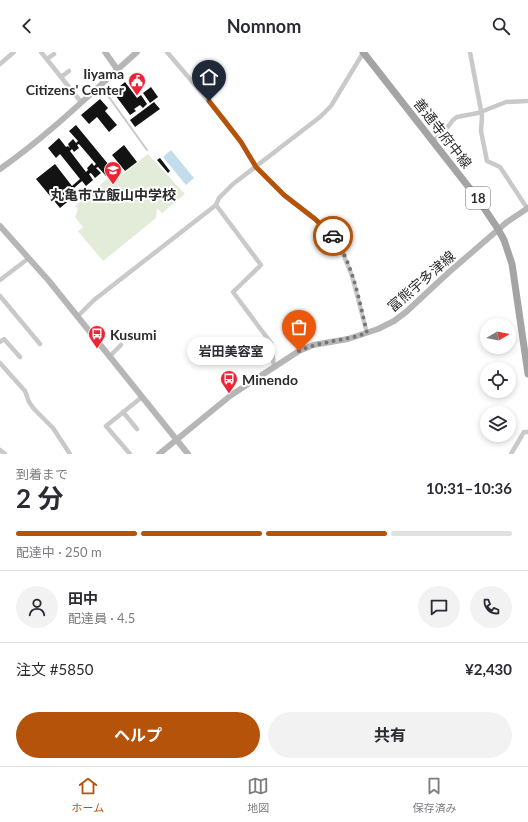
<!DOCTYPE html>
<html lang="ja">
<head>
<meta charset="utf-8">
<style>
  :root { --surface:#fff; --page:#f2f2f3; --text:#2b2b33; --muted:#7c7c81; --line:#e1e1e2; --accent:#b45309 }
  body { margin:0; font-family:Lato,"Noto Sans JP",sans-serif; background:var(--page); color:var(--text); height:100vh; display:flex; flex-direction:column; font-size:15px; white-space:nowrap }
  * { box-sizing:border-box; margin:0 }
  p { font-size:13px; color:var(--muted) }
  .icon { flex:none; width:22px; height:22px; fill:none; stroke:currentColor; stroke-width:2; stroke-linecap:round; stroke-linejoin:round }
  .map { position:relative; height:402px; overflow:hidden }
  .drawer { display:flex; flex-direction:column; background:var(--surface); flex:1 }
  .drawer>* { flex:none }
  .needle { width:26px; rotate:80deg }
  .fabs { position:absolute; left:480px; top:266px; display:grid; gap:8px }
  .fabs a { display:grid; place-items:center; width:36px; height:36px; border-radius:50%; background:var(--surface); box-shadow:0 2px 6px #0003; font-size:20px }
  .pin { position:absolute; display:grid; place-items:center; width:34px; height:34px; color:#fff; margin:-41px -17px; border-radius:50% 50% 50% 0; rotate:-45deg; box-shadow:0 0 4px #0007 }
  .pin .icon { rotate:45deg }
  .courier { position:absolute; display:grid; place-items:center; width:40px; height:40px; margin:-20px; border:3px solid #b45309; border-radius:50%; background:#fff; color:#222; box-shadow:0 1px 5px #0007 }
  .bubble { position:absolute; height:28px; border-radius:14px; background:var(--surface); box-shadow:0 2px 6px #0003; font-size:13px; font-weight:700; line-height:28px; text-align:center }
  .head em { font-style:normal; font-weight:700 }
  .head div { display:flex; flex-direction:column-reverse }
  .head { display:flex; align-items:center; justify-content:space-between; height:68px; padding:0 16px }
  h1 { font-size:26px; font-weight:700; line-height:30px }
  .bar { display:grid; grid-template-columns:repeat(4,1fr); gap:6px 4px; align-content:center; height:48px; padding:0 16px }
  .bar i { height:5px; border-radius:3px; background:var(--line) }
  .bar .selected { background:var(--accent) }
  .bar p { grid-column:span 4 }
  .line { display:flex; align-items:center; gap:10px; padding:0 16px; border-top:1px solid var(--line) }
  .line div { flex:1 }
  .round { display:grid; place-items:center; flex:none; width:42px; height:42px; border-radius:21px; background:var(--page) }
  .cta { display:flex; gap:8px; margin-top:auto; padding:8px 16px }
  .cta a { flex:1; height:46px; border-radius:24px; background:var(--accent); color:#fff; font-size:16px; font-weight:700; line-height:46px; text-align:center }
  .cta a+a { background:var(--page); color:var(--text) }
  header { display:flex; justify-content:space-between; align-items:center; height:52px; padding:0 16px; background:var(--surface); font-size:18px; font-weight:700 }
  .tab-bar { display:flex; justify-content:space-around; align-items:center; height:56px; border-top:1px solid var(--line); background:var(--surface); font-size:11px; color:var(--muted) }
  .tab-bar a { display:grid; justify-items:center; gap:2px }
  .tab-bar .selected { color:var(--accent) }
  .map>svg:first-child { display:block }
</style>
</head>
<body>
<header><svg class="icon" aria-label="back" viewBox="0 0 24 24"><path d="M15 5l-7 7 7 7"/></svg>Nomnom<svg class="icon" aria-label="search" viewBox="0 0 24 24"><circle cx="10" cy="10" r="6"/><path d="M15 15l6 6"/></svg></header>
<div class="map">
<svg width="528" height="402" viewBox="0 0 528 402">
  <rect width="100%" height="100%" fill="#fff"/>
  <!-- green -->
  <path fill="#e3ebd9" d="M148 102 185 142 162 161 157 156 156 166 103 209 78 179 83 175 75 165 78 157 75 154 119 117 123 122Z"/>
  <!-- water -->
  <path fill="#c3ddec" d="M171 98 194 126 186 133 163 105Z"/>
  <!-- building -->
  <g fill="#131313" fill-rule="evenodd">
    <path d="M125 30 137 46 141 43 147 52 143 56 140 53 134 57 136 59 130 63 113 40Z"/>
    <path d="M151 35 158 45 150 51 143 41Z"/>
    <path d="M100 47 108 56 105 59 117 73 109 80 97 65 89 72 81 63Z"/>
    <path d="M154 50 160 57 135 75 130 68Z"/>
    <path d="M76 73 113 118 106 124 98 115 96 116 101 121 95 126 91 121 89 122 93 128 86 134 82 129 74 136 78 141 60 156 36 127 55 112 72 134 80 127 60 102 56 106 48 96 59 86 66 95 68 94 70 96 68 92 73 87 76 91 78 89 69 79ZM79 92 96 112 94 114 92 111 87 116 88 118 86 120 70 99 72 97 74 100 79 96 77 93Z"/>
    <path d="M124 93 137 110 125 119 112 103Z"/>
    <path d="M160 106 170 119 168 121 157 108Z"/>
  </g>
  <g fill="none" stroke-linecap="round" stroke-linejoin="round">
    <!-- lane -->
    <path stroke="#c9c9c9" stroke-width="2" d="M101 34 147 98"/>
    <!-- street -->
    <g stroke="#c9c9c9" stroke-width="4.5">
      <path d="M41 0 81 50"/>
      <path d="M167 0 224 67 241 90 256 115 284 143 315 167 332 182 340 194 352 224 367 281"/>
      <path d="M470 0 482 64 481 79 487 109 500 115 527 156"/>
      <path d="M47 7 54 2"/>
      <path d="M0 12 14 0"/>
      <path d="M61 25 69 19"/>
      <path d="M433 89 443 81 453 68 457 65 478 61 506 50 527 49"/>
      <path d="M216 153 261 213 233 240 271 291 274 315"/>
      <path d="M0 228 29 206"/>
      <path d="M0 244 40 292"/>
      <path d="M77 265 94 248 216 153 219 146 233 132 320 65 331 54 363 1"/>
      <path d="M0 290 4 287 20 305"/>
      <path d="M109 305 121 293"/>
      <path d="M0 311 25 339 29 350 34 357 53 376 70 402"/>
      <path d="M123 360 137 377"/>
      <path d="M0 398 5 402"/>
      <path d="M130 402 106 374 142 345"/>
      <path d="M511 402 524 380H528"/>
    </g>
    <!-- secondary -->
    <g stroke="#b6b6b6" stroke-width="6">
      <path d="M105 0 117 17"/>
      <path d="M0 117C49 83 92 40 137 0"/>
      <path d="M0 174 49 229 188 402"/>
      <path d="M159 402 230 344 248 332 299 299 313 293 348 287 378 277 394 269 406 260 448 221 507 170 528 156"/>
    </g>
    <!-- primary -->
    <path stroke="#a4a4a4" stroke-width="7" d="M363 0 478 147 498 177 504 188 512 212 528 322"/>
  </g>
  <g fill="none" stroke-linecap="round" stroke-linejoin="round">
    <!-- done -->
    <path stroke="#767676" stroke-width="4" stroke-dasharray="0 7.2" d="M299 299C321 289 344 289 367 281 359 248 353 211 333 184"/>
    <!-- route -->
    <path stroke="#b45309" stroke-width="5" d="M209 49 241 90 256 115 284 143 315 167 333 184"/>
  </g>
  <!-- icons -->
  <defs>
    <symbol id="civic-pin" viewBox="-11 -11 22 30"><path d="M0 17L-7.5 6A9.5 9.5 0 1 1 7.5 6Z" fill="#ee2436" stroke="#fff"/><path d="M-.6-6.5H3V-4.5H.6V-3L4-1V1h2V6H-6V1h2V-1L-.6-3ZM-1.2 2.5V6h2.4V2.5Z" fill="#fff"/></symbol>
    <symbol id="school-pin" viewBox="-11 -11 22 30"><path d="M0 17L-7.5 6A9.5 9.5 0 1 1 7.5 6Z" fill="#ee2436" stroke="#fff"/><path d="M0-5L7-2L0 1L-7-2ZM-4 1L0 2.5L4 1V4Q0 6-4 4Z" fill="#fff"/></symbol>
    <symbol id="bus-pin" viewBox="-11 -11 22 30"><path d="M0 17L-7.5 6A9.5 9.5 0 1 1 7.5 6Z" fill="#ee2436" stroke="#fff"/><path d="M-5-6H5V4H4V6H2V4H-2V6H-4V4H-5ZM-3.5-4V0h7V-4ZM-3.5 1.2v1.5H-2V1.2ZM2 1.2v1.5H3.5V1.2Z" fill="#fff"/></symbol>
  </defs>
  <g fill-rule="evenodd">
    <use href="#civic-pin" x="127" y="19" width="20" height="27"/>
    <use href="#school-pin" x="103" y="108" width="20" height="27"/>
    <use href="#bus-pin" x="87" y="272" width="20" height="27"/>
    <use href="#bus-pin" x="219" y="317" width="20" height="27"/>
  </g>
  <g text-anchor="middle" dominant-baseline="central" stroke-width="4" stroke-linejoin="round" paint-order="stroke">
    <!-- shield labels -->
    <rect fill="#fff" stroke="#6b6b6b" stroke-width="1" x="466" y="135" width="24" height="22" rx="3"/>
    <g font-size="13" font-weight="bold" fill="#2c2c2c">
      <text x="478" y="146">18</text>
    </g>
    <!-- poi labels -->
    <g font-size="14" font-weight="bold" fill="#2c2c2c" stroke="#fff" text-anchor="start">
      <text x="124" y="21" text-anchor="end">Iiyama<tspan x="124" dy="16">Citizens' Center</tspan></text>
      <text x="113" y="142" text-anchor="middle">丸亀市立飯山中学校</text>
      <text x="110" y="282">Kusumi</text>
      <text x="242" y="327">Minendo</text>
    </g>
    <!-- street labels -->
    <g font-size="14" fill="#2c2c2c" stroke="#fff">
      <text transform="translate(443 81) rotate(52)">善通寺府中線</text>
      <text transform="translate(421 229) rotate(-41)">富熊宇多津線</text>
    </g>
  </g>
</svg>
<div class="fabs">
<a><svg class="needle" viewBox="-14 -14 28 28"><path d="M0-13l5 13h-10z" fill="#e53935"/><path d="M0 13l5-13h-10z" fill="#7c7c81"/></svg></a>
<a><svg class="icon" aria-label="locate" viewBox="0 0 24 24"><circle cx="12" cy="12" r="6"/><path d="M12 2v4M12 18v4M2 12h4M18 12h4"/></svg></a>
<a><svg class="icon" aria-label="layers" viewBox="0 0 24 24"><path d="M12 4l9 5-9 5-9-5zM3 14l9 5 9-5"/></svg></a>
</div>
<div class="pin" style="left:299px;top:299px;background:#ea580c"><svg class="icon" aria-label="bag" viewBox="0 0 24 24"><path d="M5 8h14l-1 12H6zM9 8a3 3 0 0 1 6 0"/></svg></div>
<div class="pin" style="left:209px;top:49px;background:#1f2937"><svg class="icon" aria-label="home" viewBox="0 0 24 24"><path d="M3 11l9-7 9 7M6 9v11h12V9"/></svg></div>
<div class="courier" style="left:333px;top:184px"><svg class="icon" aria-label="car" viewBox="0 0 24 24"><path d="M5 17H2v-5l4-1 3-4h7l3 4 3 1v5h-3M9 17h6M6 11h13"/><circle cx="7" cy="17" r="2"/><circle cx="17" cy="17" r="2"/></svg></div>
<div class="bubble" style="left:187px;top:285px;width:88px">岩田美容室</div>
</div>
<section class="drawer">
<div class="head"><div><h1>2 分</h1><p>到着まで</p></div><em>10:31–10:36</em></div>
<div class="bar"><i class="selected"></i><i class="selected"></i><i class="selected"></i><i></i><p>配達中 · 250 m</p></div>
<div class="line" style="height:72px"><a class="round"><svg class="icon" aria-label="person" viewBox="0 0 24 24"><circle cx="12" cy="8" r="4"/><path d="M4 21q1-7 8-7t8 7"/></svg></a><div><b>田中</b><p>配達員 · 4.5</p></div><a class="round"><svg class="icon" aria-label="chat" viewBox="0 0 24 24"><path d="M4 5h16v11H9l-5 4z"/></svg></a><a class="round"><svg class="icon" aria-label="phone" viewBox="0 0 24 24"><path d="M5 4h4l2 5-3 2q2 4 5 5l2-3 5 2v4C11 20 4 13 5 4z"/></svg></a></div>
<div class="line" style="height:52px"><div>注文 #5850</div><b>¥2,430</b></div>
<div class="cta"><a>ヘルプ</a><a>共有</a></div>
</section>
<nav class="tab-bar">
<a class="selected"><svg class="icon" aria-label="home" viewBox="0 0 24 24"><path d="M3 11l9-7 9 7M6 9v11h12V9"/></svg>ホーム</a>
<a><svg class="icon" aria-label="map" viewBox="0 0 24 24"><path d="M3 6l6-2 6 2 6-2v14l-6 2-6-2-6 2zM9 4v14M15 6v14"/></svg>地図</a>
<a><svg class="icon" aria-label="saved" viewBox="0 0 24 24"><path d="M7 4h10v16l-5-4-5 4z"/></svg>保存済み</a>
</nav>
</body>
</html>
